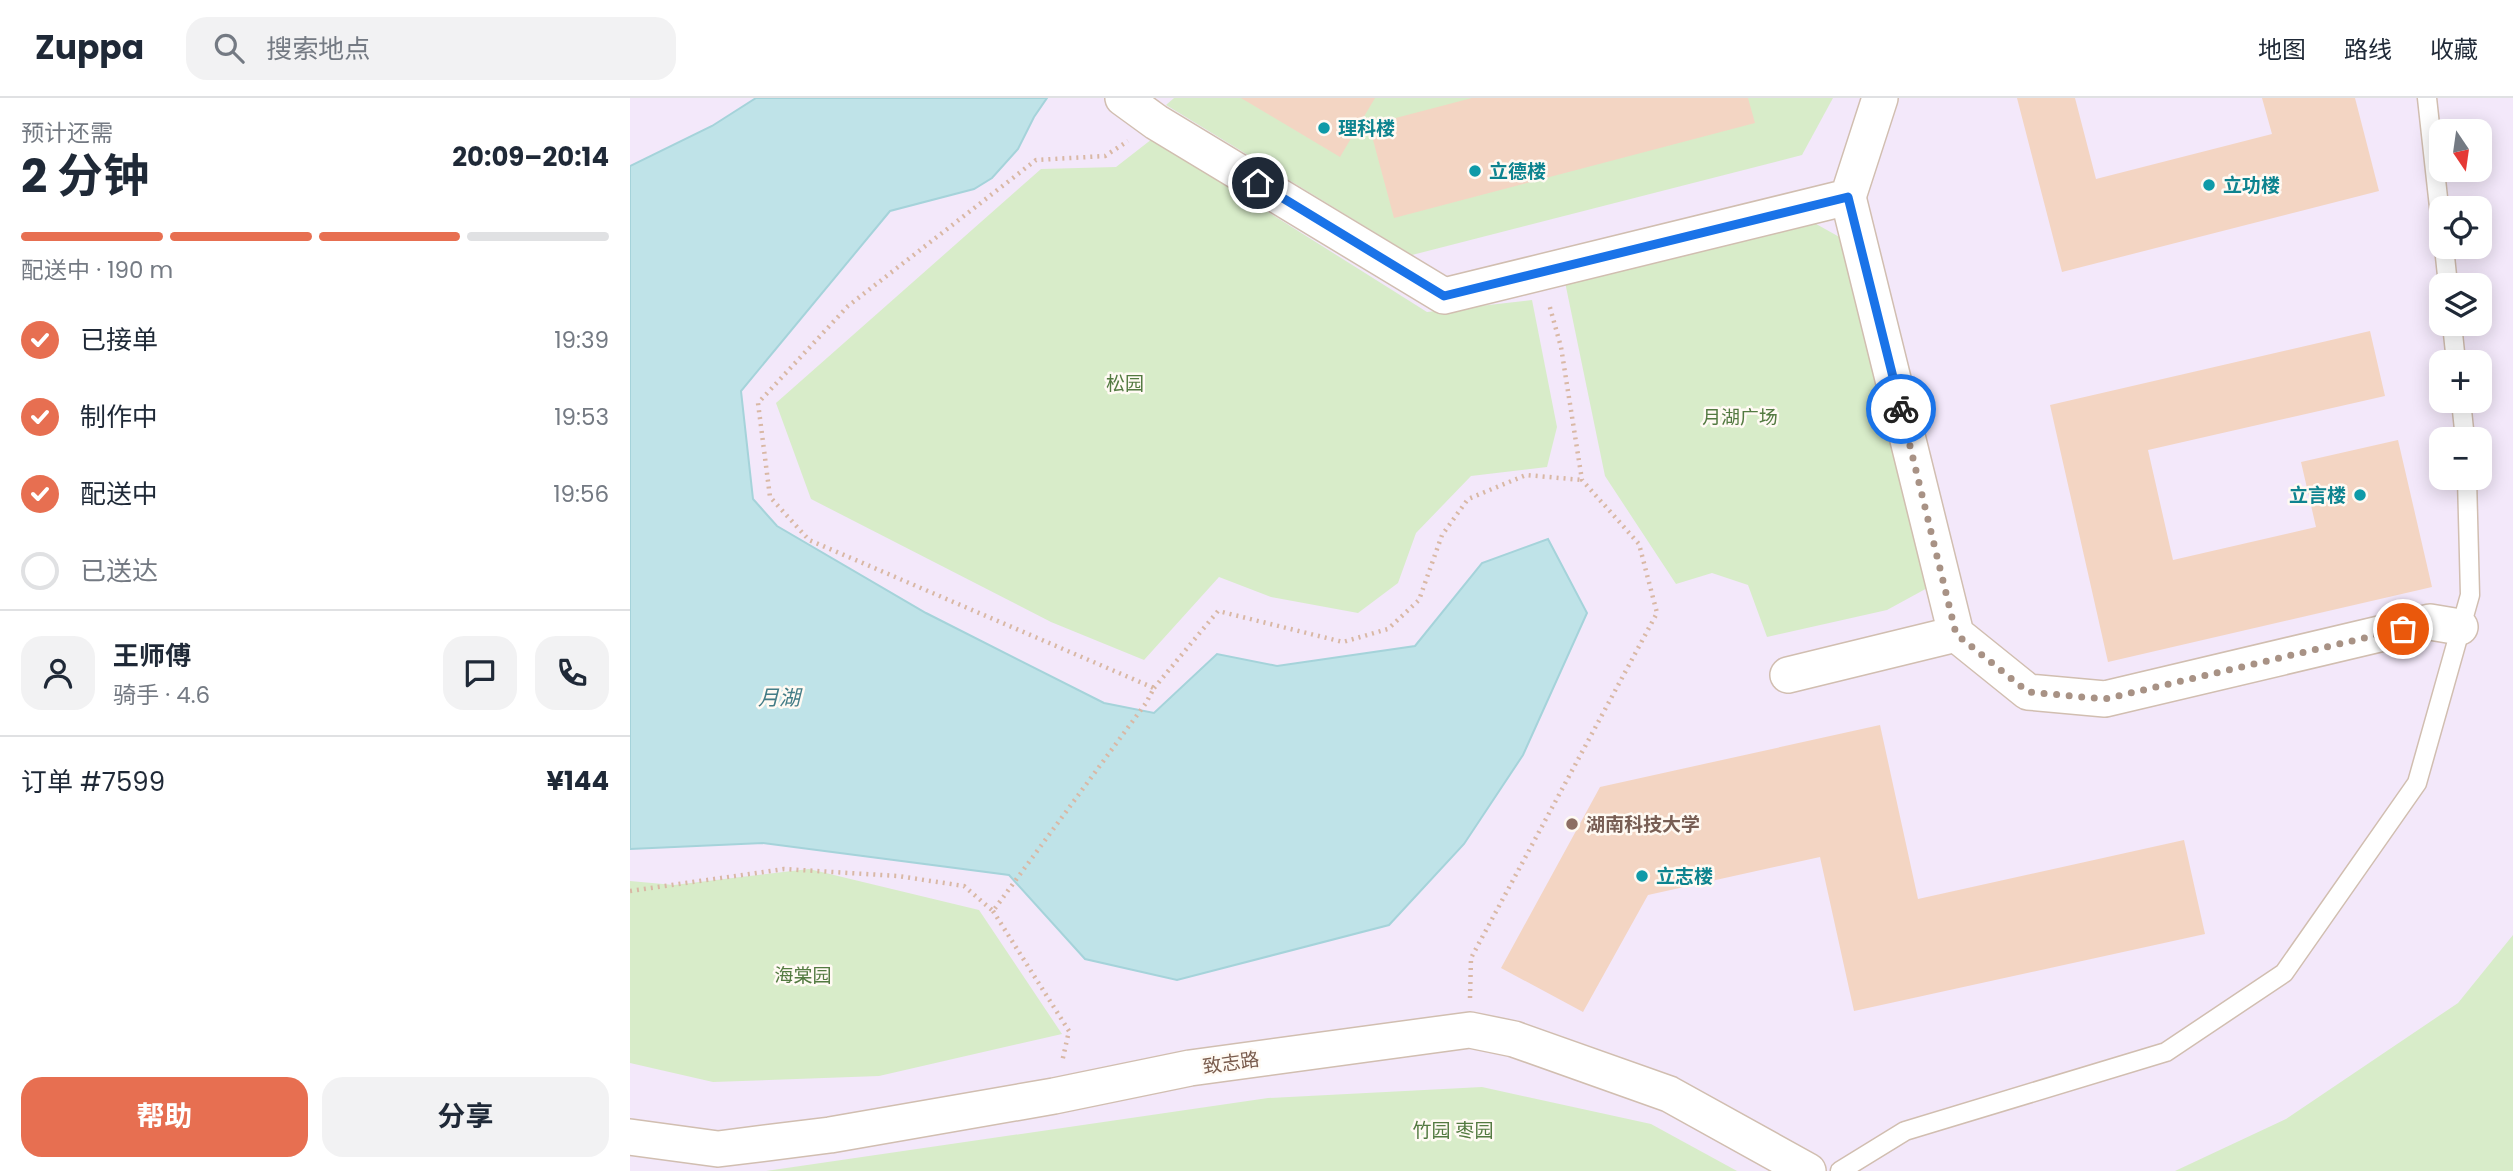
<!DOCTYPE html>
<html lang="zh">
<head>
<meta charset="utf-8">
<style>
  :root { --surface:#fff; --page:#f2f2f3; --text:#1f2937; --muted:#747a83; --line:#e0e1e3; --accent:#e76f51 }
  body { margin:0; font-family:Poppins,"Noto Sans SC",sans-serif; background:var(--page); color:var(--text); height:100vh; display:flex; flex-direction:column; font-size:26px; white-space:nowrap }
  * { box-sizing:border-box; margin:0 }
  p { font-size:23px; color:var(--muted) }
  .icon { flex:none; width:38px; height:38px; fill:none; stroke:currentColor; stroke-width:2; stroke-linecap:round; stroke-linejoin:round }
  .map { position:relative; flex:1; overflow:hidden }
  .panel { display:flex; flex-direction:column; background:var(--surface); width:630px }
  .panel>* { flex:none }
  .needle { width:46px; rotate:167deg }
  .controls { position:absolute; left:1799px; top:21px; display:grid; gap:14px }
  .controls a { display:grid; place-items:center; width:63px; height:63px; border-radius:14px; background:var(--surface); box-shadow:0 4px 18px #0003; font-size:35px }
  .pin { position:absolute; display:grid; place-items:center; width:60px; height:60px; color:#fff; margin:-30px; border:4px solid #fff; border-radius:50%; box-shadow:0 2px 7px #0007 }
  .courier { position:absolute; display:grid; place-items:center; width:70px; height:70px; margin:-35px; border:5px solid #1a73e8; border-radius:50%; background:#fff; color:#222; box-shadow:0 2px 9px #0007 }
  .summary em { font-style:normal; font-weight:700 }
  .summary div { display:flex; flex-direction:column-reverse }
  .summary { display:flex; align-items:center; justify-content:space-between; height:119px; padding:0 21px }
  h1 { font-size:46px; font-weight:700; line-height:52px }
  .bar { display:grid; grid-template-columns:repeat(4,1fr); gap:10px 7px; align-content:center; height:84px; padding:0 21px }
  .bar i { height:9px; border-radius:5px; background:var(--line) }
  .bar .active { background:var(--accent) }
  .bar p { grid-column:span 4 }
  .line { display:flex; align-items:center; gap:18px; padding:0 21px; border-top:2px solid var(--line) }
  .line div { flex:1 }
  .round { display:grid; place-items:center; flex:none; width:74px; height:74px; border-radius:21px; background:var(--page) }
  ol { padding:0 21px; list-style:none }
  li { display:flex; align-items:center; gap:21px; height:77px }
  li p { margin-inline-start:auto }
  li .icon { padding:7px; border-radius:50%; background:var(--accent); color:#fff; stroke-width:4 }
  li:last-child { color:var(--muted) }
  li i { width:38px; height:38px; border:4px solid var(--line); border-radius:50% }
  .button { display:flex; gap:14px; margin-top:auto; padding:14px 21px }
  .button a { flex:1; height:80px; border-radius:21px; background:var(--accent); color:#fff; font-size:28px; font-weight:700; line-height:80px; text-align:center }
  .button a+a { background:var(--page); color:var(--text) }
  header { display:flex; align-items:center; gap:42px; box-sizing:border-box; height:98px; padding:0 35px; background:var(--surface); border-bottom:2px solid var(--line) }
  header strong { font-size:33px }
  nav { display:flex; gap:38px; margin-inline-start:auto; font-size:24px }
  .search { width:490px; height:63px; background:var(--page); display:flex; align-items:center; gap:18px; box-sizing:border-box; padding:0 24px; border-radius:21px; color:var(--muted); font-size:26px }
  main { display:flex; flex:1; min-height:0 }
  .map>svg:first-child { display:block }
</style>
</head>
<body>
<header>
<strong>Zuppa</strong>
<div class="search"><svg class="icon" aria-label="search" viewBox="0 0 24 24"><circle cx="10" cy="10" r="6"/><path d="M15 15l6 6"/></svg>搜索地点</div>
<nav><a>地图</a><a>路线</a><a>收藏</a></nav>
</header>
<main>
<section class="panel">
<div class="summary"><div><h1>2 分钟</h1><p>预计还需</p></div><em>20:09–20:14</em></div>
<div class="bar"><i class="active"></i><i class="active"></i><i class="active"></i><i></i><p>配送中 · 190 m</p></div>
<ol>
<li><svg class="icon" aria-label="check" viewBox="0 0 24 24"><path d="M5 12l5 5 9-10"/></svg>已接单<p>19:39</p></li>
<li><svg class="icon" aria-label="check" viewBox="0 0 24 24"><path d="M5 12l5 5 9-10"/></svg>制作中<p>19:53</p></li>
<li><svg class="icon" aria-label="check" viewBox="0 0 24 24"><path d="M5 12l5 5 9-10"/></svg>配送中<p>19:56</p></li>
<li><i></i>已送达</li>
</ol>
<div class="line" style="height:126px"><a class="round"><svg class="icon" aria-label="person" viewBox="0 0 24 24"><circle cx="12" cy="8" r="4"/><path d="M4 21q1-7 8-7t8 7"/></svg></a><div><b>王师傅</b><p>骑手 · 4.6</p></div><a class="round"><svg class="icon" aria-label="chat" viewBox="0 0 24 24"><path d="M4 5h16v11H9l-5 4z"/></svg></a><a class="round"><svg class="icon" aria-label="phone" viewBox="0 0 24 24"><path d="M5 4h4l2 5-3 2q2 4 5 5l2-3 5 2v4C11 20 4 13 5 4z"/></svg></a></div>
<div class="line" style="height:91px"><div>订单 #7599</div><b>¥144</b></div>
<div class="button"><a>帮助</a><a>分享</a></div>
</section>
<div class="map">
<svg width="1883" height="1073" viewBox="0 0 1883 1073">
  <rect width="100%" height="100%" fill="#fdf6ec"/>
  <!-- education -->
  <path fill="#f3e8fa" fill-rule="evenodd" d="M0 0H1883V1073H0ZM1811 33H1850V72H1811ZM1811 110H1850V149H1811ZM1811 187H1850V226H1811ZM1811 264H1850V303H1811ZM1811 341H1850V380H1811Z"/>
  <!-- green -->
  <g fill="#d8ecc9">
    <path d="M544 0H1203L1172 57 782 157 536 7Z"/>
    <path d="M522 41 797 214 902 202 927 329 917 369 841 378 786 435 768 485 728 515 641 499 589 479 514 562 421 524 181 401 146 305 411 71 486 69Z"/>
    <path d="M1179 122 1213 141 1301 488 1257 512 1137 539 1118 487 1082 475 1046 486 975 378 935 184Z"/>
    <path d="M179 771 349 812 432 936 249 978 83 984 0 965V783L44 787Z"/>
    <path d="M1883 837V1073H1545L1656 1021 1828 905Z"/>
    <path d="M852 989 1021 1026 1107 1073H136L638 1000Z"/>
  </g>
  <!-- water -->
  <path fill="#bfe3e8" stroke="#a5d3da" stroke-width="2" d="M126 0H417L404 19 388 51 362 80 344 91 260 113 111 293 123 401 147 428 296 515 474 605 524 615 587 556 647 568 785 548 852 465 918 441 957 515 893 657 834 746 759 827 547 882 455 861 379 777 133 745 0 751V68L82 28Z"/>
  <!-- building -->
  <g fill="#f3d5c3">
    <path d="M611 0H745L710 59Z"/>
    <path d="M842 0H1118L1125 25 764 120 739 27Z"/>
    <path d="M1387 0H1445L1466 81 1642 36 1632 0H1725L1749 93 1432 174Z"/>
    <path d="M1740 233 1755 298 1518 352 1543 462 1686 429 1671 364 1768 342 1802 489 1478 564 1420 307Z"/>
    <path d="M1250 627 1288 801 1554 742 1575 836 1224 913 1190 759 1018 797 953 914 871 870 970 689Z"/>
  </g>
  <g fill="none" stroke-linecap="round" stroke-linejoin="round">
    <defs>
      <g id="lane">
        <path d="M1797 0 1811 127"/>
        <path d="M1814 149 1818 187"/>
        <path d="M1822 226 1826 264"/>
        <path d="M1831 303 1835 341"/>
        <path d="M1210 1073 1275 1033 1536 954 1654 875 1787 685 1840 497 1837 380"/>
      </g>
      <g id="street">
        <path d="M493 0 526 24 814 198 1218 99 1250 0"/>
        <path d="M1218 99 1326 536 1398 594 1475 601 1800 524 1830 529"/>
        <path d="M1158 577 1326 536"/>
        <path d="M0 1039 88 1051 200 1037 424 998 560 970 840 932 884 941 1039 996 1178 1073"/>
      </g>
    </defs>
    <!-- lane casing -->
    <use href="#lane" stroke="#d1beb0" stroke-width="21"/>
    <!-- street casing -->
    <use href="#street" stroke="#d1beb0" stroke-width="38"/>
    <!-- path -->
    <g stroke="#d9b8a5" stroke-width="4.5" stroke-dasharray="2 5" stroke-linecap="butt">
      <path d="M524 590 588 513 713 544 758 531 789 502 812 437 838 401 896 377 952 382"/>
      <path d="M0 793 154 771 268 778 334 788 363 813 516 605 524 590 179 442 140 399 128 305 218 208 406 62 475 58 498 43"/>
      <path d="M363 813 439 933 432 964"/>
      <path d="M840 900 841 860 1027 515 1009 446 952 382 931 249 919 206"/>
    </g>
    <!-- lane -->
    <use href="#lane" stroke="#fff" stroke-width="18"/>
    <!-- street -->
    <use href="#street" stroke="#fff" stroke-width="35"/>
  </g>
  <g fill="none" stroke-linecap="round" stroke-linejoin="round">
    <!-- done -->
    <path stroke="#a89285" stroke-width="7" stroke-dasharray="0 12.6" d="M1271 311 1326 536 1398 594 1475 601 1773 531"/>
    <!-- route -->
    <path stroke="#1a73e8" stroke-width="9" d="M628 85 814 198 1218 99 1271 311"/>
  </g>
  <!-- markers -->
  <g fill="#0f9aa8" stroke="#fffaf3" stroke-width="2.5">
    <circle cx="694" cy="30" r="7"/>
    <circle cx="845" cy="73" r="7"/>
    <circle cx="1579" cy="87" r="7"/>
    <circle cx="1730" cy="397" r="7"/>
    <circle cx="1012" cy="778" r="7"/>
  </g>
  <circle fill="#8d6e63" stroke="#fffaf3" stroke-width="2.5" cx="942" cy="726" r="7"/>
  <g text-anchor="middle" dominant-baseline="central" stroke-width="5" stroke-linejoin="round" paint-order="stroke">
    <!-- culture labels -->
    <g font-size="19" font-weight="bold" fill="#0d838f" stroke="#fffaf3" text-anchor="start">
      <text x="708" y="30">理科楼</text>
      <text x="859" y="73">立德楼</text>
      <text x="1593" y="87">立功楼</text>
      <text x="1716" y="397" text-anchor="end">立言楼</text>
      <text x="1026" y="778">立志楼</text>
    </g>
    <!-- park labels -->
    <g font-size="19" fill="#537a41" stroke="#fffaf3">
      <text x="495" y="285">松园</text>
      <text x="1110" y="319">月湖广场</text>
      <text x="173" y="877">海棠园</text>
      <text x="823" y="1032">竹园 枣园</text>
    </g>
    <!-- education labels -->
    <g font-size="19" font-weight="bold" fill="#785e54" stroke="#fffaf3" text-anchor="start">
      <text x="956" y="726">湖南科技大学</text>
    </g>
    <!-- street labels -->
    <g font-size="19" fill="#7a5c4d" stroke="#fffaf3">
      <text transform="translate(601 965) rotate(-8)">致志路</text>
    </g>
    <!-- water labels -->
    <g font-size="21" font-style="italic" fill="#437c86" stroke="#fffaf3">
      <text x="149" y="599">月湖</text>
    </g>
  </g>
</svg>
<div class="controls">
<a><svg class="needle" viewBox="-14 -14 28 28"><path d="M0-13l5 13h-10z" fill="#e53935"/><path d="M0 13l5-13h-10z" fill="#747a83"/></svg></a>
<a><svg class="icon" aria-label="locate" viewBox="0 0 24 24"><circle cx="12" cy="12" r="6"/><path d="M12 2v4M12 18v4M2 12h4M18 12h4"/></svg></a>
<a><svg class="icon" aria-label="layers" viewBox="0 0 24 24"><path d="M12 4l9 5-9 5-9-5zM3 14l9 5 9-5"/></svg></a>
<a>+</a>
<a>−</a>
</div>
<div class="pin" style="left:1773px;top:531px;background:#ea580c"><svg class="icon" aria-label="bag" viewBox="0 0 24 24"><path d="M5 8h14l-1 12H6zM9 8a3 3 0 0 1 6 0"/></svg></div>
<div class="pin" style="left:628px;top:85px;background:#1f2937"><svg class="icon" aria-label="home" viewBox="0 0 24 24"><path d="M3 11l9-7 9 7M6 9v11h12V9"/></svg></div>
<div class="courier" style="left:1271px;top:311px"><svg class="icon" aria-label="bike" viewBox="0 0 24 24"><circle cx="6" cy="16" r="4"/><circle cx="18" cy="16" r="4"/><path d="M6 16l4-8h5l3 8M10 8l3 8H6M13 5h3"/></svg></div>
</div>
</main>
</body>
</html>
